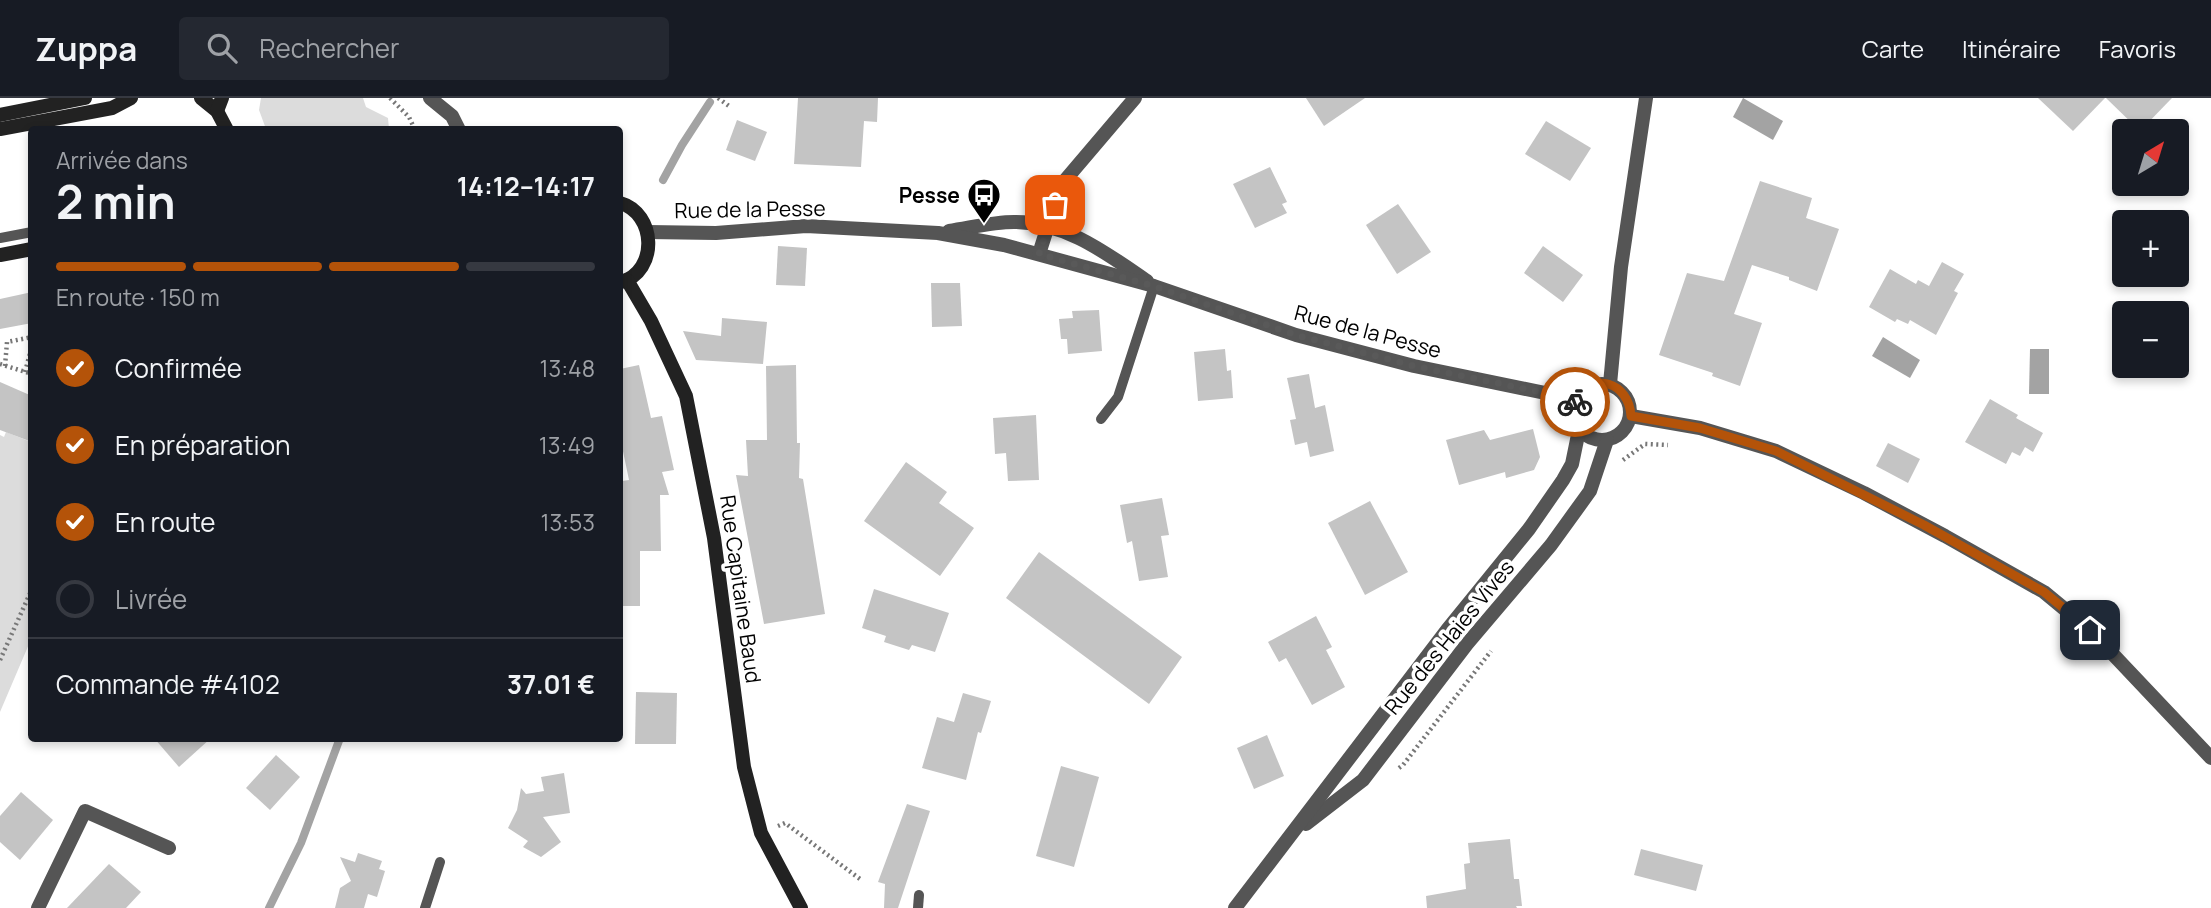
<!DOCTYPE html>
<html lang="fr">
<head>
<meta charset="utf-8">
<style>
  :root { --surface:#171b24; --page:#242831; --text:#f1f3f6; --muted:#9ea1a6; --line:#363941; --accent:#b45309 }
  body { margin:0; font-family:Manrope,sans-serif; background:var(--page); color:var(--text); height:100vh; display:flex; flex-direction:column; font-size:26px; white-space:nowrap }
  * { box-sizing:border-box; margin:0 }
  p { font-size:23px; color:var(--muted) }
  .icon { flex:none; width:38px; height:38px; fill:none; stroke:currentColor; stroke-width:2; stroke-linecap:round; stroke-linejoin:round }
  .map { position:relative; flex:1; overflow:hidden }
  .panel { position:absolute; left:28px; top:28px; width:595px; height:616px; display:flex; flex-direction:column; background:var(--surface); border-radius:7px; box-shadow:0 4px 10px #0003 }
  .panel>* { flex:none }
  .needle { width:46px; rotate:38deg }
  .controls { position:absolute; left:2112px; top:21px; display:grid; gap:14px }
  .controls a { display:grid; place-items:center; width:77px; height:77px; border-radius:7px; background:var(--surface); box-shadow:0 4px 10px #0003; font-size:35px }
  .pin { position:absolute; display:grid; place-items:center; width:60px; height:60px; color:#fff; margin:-30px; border-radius:14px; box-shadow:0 4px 10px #0006 }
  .courier { position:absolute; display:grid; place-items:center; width:70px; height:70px; margin:-35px; border:5px solid #b45309; border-radius:50%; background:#fff; color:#222; box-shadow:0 2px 9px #0007 }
  .head em { font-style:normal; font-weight:700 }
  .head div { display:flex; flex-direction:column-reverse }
  .head { display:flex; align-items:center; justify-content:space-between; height:119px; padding:0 28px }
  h1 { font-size:46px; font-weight:700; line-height:52px }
  .bar { display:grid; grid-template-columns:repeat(4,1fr); gap:10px 7px; align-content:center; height:84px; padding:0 28px }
  .bar i { height:9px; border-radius:5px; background:var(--line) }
  .bar .on { background:var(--accent) }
  .bar p { grid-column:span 4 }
  .line { display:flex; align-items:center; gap:18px; padding:0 28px; border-top:2px solid var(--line) }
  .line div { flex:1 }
  ol { padding:0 28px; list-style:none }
  li { display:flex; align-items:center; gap:21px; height:77px }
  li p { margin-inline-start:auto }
  li .icon { padding:7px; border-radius:50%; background:var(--accent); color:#fff; stroke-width:4 }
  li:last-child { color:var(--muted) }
  li i { width:38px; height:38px; border:4px solid var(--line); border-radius:50% }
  header { display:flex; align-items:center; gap:42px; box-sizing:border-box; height:98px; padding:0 35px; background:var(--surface); border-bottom:2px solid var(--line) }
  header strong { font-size:33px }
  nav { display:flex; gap:38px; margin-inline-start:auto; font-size:24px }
  .search { width:490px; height:63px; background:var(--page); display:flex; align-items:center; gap:18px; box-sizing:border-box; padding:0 24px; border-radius:7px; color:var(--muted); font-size:26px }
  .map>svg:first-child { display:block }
</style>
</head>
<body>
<header>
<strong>Zuppa</strong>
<div class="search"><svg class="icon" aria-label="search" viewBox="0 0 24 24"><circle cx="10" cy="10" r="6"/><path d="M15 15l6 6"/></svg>Rechercher</div>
<nav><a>Carte</a><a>Itinéraire</a><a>Favoris</a></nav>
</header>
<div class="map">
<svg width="2211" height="810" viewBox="0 0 2211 810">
  <rect width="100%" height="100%" fill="#fff"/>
  <!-- green -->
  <g fill="#dcdcdc">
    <path d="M261 0H363L366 9 388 20 389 31H266L259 12Z"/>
    <path d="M6 334 31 344 32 539 0 614V337L4 339Z"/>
  </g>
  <!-- water -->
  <g fill="#a3a3a3">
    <path d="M1743 0 1783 23 1773 42 1733 19Z"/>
    <path d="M1883 239 1920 262 1910 280 1872 258Z"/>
    <path d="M2030 251H2049V296H2029Z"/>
  </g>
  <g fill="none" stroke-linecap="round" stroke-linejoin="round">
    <!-- stream -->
    <g stroke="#a3a3a3" stroke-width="8">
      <path d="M663 82 682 47 710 4"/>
      <path d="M269 810 301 745 340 640"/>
    </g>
  </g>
  <!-- building -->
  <g fill="#c4c4c4">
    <path d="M798 0H878L877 24 864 23 861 69 794 66Z"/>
    <path d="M1306 0H1365L1324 28Z"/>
    <path d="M2038 0H2105L2073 33Z"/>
    <path d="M2106 0H2172L2140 33Z"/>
    <path d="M737 22 767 34 755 63 726 52Z"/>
    <path d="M1546 23 1591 50 1570 83 1525 56Z"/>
    <path d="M1270 69 1287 104 1282 106 1287 115 1255 130 1233 86Z"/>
    <path d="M1760 83 1812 100 1806 120 1839 131 1817 193 1789 182V179L1752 167 1734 216 1762 225 1740 288 1712 278 1713 275 1659 257 1687 175 1724 183Z"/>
    <path d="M1398 106 1431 154 1397 176 1366 127Z"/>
    <path d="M778 148 807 150 805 188 776 187Z"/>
    <path d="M1543 148 1583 177 1563 204 1524 175Z"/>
    <path d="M1942 164 1964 176 1954 193 1958 195 1936 237 1910 222 1908 226 1897 221 1895 224 1869 209 1890 171 1916 186 1918 182 1929 188Z"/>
    <path d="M931 185H960L962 228 932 229Z"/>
    <path d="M32 194V225L0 231V201Z"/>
    <path d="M1099 212 1102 253 1068 256 1067 241H1061L1059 221 1073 220 1072 213Z"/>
    <path d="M722 220 767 224 763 266 696 262 683 233 721 238Z"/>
    <path d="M1225 251 1227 273 1231 272 1233 300 1198 303 1194 254Z"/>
    <path d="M639 267 651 320 662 318 674 372 662 374 669 397H660L661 453H640V508H620V398H623L622 383 629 382 620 339V271Z"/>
    <path d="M796 267 797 345H800L799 380 803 381 825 516 764 526 736 377 748 378 746 342H767L766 268Z"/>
    <path d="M1309 276 1315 310 1325 307 1334 353 1310 359 1307 344 1295 347 1290 322 1296 321 1287 280Z"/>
    <path d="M0 284 32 298V344L0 332Z"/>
    <path d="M1990 301 2018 317 2016 320 2043 335 2033 354 2025 349 2020 358 2012 354 2006 366 1965 344Z"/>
    <path d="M1036 317 1039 382 1008 383 1006 355 995 356 993 320Z"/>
    <path d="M1533 331 1540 359 1534 372 1506 380 1505 374 1459 387 1446 342 1484 332 1490 342Z"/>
    <path d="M1888 345 1920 361 1908 385 1876 368Z"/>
    <path d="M906 364 947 394 939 405 974 430 940 478 864 423Z"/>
    <path d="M1162 400 1169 437 1161 438 1168 479 1139 483 1132 443 1127 445 1120 407Z"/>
    <path d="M1370 403 1408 474 1365 497 1328 425Z"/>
    <path d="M1039 454 1182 559 1149 606 1006 500Z"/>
    <path d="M874 491 949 515 935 554 912 547 909 552 884 544 886 538 862 530Z"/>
    <path d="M1316 518 1332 549 1326 552 1345 589 1312 607 1286 560 1279 564 1268 544Z"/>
    <path d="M636 594 677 595 676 646H635Z"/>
    <path d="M963 595 991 603 981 635 978 634 966 682 922 670 937 619 954 624Z"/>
    <path d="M1267 637 1284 678 1254 691 1237 650Z"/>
    <path d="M154 640H211L179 669Z"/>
    <path d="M276 657 300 679 270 712 246 690Z"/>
    <path d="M1061 668 1099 679 1074 769 1036 758Z"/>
    <path d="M564 675 570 715 543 719 561 744 541 759 523 749 528 743 508 730 517 712 521 690 526 696 544 693 541 679Z"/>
    <path d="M21 694 53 722 20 762 0 744V718Z"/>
    <path d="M907 706 930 713 898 810H884L885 786 878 784Z"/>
    <path d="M1510 741 1514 781H1519L1522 808H1516L1517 810H1427L1426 798 1466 791 1464 766 1470 765 1468 745Z"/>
    <path d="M1641 751 1703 767 1696 793 1634 777Z"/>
    <path d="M358 755 382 763 379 771 385 773 377 799 368 796 364 810H335L340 790 351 783 340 759 355 764Z"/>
    <path d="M109 766 141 794 126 810H67Z"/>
  </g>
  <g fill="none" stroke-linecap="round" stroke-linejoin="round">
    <!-- path -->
    <g stroke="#777" stroke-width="4.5" stroke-dasharray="2 3.5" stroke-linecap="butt">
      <path d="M390 0 409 19 415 32"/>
      <path d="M718 0 729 8"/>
      <path d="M0 266 32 276"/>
      <path d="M5 268 7 244 32 239"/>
      <path d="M25 274 32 248"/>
      <path d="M1623 362 1645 346 1668 347"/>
      <path d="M0 562 32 491"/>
      <path d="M1399 670 1403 667 1491 553"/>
      <path d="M778 728 785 725 860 781"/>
    </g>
    <!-- lane -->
    <g stroke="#555" stroke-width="10">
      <path d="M0 140 32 134"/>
      <path d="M1101 321 1118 299 1154 188"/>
      <path d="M425 810 440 764"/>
      <path d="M918 810 919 797"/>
    </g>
    <!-- street -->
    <g stroke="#555" stroke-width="14">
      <path d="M430 0 452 18 459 32"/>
      <path d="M949 133C970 130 992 124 1014 124 1066 124 1106 155 1147 183"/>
      <path d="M648 134 716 135 806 128 938 135 1004 147 1154 188 1296 237 1414 268 1555 297 1575 304"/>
      <path d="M1039 156 1061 87 1135 0"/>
      <circle cx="1602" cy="314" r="28"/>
      <path d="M1610 286 1621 169 1646 0"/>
      <path d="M1631 318 1700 330 1776 353 1864 395 1945 438 2044 494 2090 532 2211 660"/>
      <path d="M1306 726 1363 682 1467 546 1551 447 1590 393 1607 342"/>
      <path d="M38 810 85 713 169 750"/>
      <path d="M1235 810 1447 532 1529 431 1563 382 1572 366 1579 332"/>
    </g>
    <!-- secondary -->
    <g stroke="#222" stroke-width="14">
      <path d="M201 0 217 13 227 32"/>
      <path d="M217 13 222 0"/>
      <path d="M0 17 85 0"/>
      <path d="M0 31 112 10 131 0"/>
      <path d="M620 105C656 115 659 173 621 184"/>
      <path d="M0 157 32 151"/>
      <path d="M627 182 651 223 686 298 714 440 744 669 761 735 801 810"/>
    </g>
  </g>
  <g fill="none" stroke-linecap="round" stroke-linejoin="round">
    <!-- done -->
    <path stroke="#595959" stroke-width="7" stroke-dasharray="0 12.6" d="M1055 107 1039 156 1153 188 1296 237 1414 268 1555 297 1575 304"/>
    <!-- route -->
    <path stroke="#b45309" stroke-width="9" d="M1575 304C1592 272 1629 284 1631 318L1700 330 1776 353 1924 427 2044 494 2090 532"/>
  </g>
  <!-- icons -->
  <defs>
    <symbol id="bus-pin" viewBox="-11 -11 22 30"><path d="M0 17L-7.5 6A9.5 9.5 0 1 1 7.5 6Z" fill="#000" stroke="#fff"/><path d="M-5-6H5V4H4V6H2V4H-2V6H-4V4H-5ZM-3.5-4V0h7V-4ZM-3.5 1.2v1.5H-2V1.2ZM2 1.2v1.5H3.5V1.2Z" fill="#fff"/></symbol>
  </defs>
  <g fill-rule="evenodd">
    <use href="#bus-pin" x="965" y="78" width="38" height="52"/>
  </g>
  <g text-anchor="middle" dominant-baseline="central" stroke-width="7" stroke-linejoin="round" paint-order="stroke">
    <!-- poi labels -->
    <g font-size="21" font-weight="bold" fill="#000" stroke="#fff" text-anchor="end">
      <text x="960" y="97">Pesse</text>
    </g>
    <!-- street labels -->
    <g font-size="21" fill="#000" stroke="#fff">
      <text transform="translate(750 111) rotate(-1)">Rue de la Pesse</text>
      <text transform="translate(1368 233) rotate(15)">Rue de la Pesse</text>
      <text transform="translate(741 491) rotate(82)">Rue Capitaine Baud</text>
      <text transform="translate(1449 539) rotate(-51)">Rue des Haies Vives</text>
    </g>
  </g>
</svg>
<div class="controls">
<a><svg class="needle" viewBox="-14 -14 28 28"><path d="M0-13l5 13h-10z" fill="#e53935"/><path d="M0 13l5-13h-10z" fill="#9ea1a6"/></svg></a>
<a>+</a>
<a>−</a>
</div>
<div class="pin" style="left:1055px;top:107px;background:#ea580c"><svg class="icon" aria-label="bag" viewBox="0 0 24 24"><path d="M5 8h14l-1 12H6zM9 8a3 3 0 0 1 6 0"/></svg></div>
<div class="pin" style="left:2090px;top:532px;background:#1f2937"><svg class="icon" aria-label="home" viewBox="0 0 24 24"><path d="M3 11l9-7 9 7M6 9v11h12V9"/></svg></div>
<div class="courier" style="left:1575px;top:304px"><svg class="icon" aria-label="bike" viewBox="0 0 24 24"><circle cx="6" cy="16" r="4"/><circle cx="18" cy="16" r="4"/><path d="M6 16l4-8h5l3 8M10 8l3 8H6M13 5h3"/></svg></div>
<section class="panel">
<div class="head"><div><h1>2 min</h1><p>Arrivée dans</p></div><em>14:12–14:17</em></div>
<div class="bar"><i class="on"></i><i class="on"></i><i class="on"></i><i></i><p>En route · 150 m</p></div>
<ol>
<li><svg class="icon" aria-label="check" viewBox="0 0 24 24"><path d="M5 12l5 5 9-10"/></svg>Confirmée<p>13:48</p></li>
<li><svg class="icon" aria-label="check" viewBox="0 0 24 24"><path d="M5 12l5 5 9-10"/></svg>En préparation<p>13:49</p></li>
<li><svg class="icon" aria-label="check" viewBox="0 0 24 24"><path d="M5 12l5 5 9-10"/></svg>En route<p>13:53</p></li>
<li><i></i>Livrée</li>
</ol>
<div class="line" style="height:91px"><div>Commande #4102</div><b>37.01 €</b></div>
</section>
</div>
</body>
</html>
